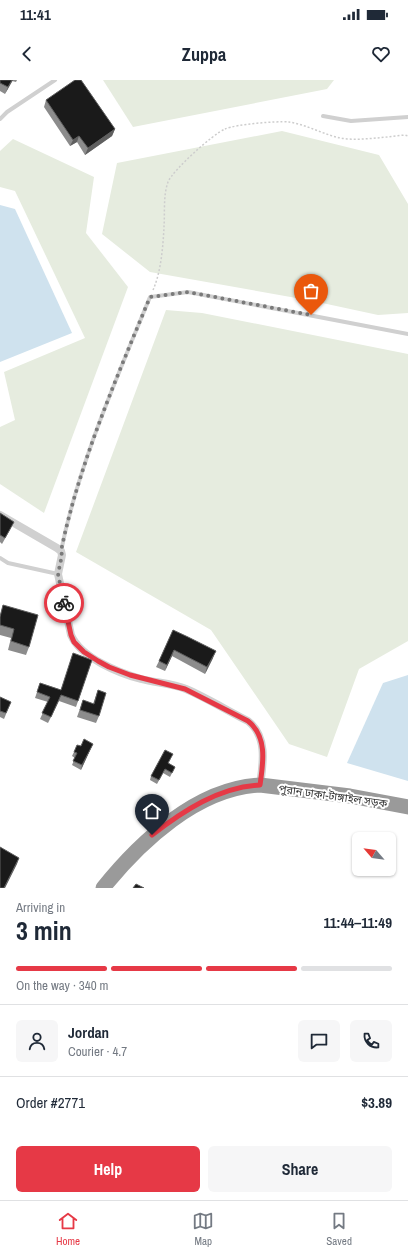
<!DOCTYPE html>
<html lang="en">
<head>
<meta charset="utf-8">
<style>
  :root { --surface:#fff; --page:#f6f6f7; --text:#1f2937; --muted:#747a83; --line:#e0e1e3; --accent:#e63946 }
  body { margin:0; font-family:"Archivo Narrow","Noto Sans Bengali",sans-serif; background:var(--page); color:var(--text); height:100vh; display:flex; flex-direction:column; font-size:15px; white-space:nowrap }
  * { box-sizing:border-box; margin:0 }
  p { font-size:13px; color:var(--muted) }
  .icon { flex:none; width:22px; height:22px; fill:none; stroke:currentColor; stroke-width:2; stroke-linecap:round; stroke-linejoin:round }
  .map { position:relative; height:808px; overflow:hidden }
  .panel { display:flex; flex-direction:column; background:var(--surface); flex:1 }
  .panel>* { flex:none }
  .needle { width:26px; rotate:298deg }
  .tools { position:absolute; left:352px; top:752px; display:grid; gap:8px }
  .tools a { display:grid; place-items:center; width:44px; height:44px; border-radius:6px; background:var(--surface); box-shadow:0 1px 3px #0004; font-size:20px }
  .pin { position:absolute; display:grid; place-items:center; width:34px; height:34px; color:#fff; margin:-41px -17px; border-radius:50% 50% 50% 0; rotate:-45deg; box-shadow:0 0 4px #0007 }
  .pin .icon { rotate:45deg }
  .courier { position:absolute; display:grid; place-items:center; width:40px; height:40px; margin:-20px; border:3px solid #e63946; border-radius:50%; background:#fff; color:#222; box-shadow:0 1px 5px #0007 }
  .head em { font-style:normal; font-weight:700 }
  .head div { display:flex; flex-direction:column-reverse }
  .head { display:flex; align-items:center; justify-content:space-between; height:68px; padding:0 16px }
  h1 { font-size:26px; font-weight:700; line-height:30px }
  .bar { display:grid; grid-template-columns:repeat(4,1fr); gap:6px 4px; align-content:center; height:48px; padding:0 16px }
  .bar i { height:5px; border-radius:3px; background:var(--line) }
  .bar .active { background:var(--accent) }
  .bar p { grid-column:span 4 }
  .line { display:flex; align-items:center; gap:10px; padding:0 16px; border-top:1px solid var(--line) }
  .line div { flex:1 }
  .round { display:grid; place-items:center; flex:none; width:42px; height:42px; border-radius:6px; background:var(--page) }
  .action { display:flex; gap:8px; margin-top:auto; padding:8px 16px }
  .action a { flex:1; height:46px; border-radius:6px; background:var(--accent); color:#fff; font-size:16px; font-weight:700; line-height:46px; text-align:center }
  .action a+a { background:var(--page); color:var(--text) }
  .status { display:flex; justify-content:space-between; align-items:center; height:28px; padding:0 20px; background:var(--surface); direction:ltr }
  .status svg { height:11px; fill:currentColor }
  header { display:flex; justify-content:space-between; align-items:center; height:52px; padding:0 16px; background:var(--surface); font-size:18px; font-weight:700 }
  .dock { display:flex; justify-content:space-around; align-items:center; height:56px; border-top:1px solid var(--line); background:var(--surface); font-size:11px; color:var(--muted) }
  .dock a { display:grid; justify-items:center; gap:2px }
  .dock .active { color:var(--accent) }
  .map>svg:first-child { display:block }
</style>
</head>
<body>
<div class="status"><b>11:41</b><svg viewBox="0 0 49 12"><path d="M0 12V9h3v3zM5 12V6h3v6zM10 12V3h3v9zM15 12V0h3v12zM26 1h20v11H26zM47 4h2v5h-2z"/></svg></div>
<header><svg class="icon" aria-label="back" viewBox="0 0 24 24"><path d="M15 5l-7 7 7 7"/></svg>Zuppa<svg class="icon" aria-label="heart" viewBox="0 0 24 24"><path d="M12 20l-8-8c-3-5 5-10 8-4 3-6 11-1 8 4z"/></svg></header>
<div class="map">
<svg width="408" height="808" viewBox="0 0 408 808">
  <rect width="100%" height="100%" fill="#fff"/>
  <!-- green -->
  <g fill="#e6ecdf">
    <path d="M103 0H334L327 9 133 47Z"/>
    <path d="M282 51 379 75 408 124V233L378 235 313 221 150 192 102 154 117 83Z"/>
    <path d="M13 59 94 97 86 153 128 207 44 433 0 404V347L15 340 4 292 85 258 15 111 0 107V71Z"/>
    <path d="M166 230 202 233 408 274V561L359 589 327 677 289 664 211 550 76 472Z"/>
  </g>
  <!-- water -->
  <g fill="#cfe2ee">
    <path d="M0 125 15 129 72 253 0 282Z"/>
    <path d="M408 595V701L347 683 383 603Z"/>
  </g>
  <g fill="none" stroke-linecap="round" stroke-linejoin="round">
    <!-- path -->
    <path stroke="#cdcdcd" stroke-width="1.5" stroke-dasharray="2 2" stroke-linecap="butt" d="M153 210C161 192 163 167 164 147 165 133 163 116 168 102 173 90 213 54 225 49 237 44 276 41 289 42 309 45 327 57 347 59 366 60 385 57 405 55L408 56"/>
    <!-- lane -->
    <g stroke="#d0d0d0" stroke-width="4">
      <path d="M323 36 351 41 408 37"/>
      <path d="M0 39 7 32 55 0"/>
      <path d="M61 471C79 383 116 300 150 217L188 212 408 254"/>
      <path d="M0 478 8 483 58 494"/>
    </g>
    <!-- street -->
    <path stroke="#d0d0d0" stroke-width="8" d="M0 435 57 468 61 471 62 475 58 494 71 555C81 578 119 593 141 599 156 603 172 603 186 609 207 618 228 631 248 641 268 657 263 684 260 705"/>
    <!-- highway -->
    <path stroke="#9a9a9a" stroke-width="15" d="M103 808C140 762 197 708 260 705L350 716 408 727"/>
  </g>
  <!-- wall -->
  <g fill="#8c8c8c">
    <path d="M0 0H17L16 2 12 1 5 14 0 11Z"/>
    <path d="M46 20 115 49 112 56 85 75 77 62 70 66 44 27Z"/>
    <path d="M0 433 11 448 2 464 0 462Z"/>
    <path d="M3 525 29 567 26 575 8 570 11 558 0 555V535Z"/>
    <path d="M173 550 213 578 205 594 172 576 165 591 156 587 159 581Z"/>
    <path d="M92 580 76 627 59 621 48 643 40 639 48 622 35 618 40 603 61 610Z"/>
    <path d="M98 610 99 636 96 643 77 637 83 620 93 624Z"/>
    <path d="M0 617 11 622 4 639 0 637Z"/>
    <path d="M93 664 81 690 72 685 75 678 72 676 74 672Z"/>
    <path d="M171 679 168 683 175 687 170 697 163 693 157 704 150 700 151 696Z"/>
  </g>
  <!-- shaded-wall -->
  <g fill="#5f5f5f">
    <path d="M12 0H13L5 14 8 7Z"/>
    <path d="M115 49 112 56 85 75 88 68Z"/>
    <path d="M79 56 77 62 70 66 73 60Z"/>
    <path d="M174 570 172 576 165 591 167 585Z"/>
    <path d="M216 571 213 578 205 594 207 587Z"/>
    <path d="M93 664 91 668 81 690 82 685Z"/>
    <path d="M19 778 17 784 5 808H4Z"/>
  </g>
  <!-- building -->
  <g fill="#1a1a1a" stroke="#5f5f5f">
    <path d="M0 0H12L8 7 0 3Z"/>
    <path d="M75 0H81L115 49 88 68 79 56 73 60 46 20Z"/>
    <path d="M0 433 14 442 5 458 0 455Z"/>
    <path d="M3 525 38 535 29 567 11 561 14 549 0 545V537Z"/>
    <path d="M173 550 188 557 216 571 207 587 174 570 167 585 159 581Z"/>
    <path d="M73 573 92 580 78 621 61 615 51 637 42 633 50 617 37 612 40 603 61 610Z"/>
    <path d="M98 610 106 613 99 636 80 630 83 620 94 624Z"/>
    <path d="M0 617 11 622 6 633 0 631Z"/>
    <path d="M84 659 93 664 82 685 73 681 77 673 74 672 77 665 81 666Z"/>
    <path d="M165 670 173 674 168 683 175 687 172 693 165 689 159 700 151 696Z"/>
    <path d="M0 767 19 778 4 808H0Z"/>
    <path d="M136 804 144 808H133Z"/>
  </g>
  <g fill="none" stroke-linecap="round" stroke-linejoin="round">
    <!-- done -->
    <path stroke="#7a7a7a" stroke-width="4" stroke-dasharray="0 7.2" d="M64 523 58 494 62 475 61 471C79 384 116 299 150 217L188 212 311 235"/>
    <!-- route -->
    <path stroke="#e63946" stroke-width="5" d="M64 523 71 555 74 562 84 572 98 581 109 587 130 595 185 609 248 641C268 657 263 684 260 705 219 707 183 731 152 755"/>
  </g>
  <g text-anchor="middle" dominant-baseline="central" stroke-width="4" stroke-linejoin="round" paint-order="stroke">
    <!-- street labels -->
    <g font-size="11" fill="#333" stroke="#fff">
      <text transform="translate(333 716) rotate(8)">পুরান ঢাকা-টাঙ্গাইল সড়ক</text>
    </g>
  </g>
</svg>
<div class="tools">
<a><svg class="needle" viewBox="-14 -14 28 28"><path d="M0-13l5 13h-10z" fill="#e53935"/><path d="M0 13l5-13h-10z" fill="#747a83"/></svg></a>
</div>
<div class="pin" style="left:311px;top:235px;background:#ea580c"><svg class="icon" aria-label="bag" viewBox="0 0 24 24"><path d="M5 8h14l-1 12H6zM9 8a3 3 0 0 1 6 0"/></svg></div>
<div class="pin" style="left:152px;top:755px;background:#1f2937"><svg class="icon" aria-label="home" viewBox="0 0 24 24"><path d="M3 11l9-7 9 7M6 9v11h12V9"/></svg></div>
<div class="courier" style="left:64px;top:523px"><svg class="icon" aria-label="bike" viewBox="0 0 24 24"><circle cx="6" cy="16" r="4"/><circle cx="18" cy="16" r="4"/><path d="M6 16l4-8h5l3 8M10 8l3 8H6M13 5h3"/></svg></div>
</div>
<section class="panel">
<div class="head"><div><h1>3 min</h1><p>Arriving in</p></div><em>11:44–11:49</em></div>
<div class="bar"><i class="active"></i><i class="active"></i><i class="active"></i><i></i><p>On the way · 340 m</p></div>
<div class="line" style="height:72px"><a class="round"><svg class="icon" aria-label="person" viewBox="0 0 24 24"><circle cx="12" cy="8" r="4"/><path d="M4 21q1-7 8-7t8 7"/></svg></a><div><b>Jordan</b><p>Courier · 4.7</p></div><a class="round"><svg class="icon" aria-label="chat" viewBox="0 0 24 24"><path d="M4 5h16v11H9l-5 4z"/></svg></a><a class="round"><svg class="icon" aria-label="phone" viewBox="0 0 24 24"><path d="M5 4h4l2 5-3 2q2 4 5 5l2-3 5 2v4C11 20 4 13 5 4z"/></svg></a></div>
<div class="line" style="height:52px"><div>Order #2771</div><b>$3.89</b></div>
<div class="action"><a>Help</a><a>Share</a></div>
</section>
<nav class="dock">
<a class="active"><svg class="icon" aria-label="home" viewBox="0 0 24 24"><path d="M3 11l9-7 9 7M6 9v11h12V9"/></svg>Home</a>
<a><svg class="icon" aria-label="map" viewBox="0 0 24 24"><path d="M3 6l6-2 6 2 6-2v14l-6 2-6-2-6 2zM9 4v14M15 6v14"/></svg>Map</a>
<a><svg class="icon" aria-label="saved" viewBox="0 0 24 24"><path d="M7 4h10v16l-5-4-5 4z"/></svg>Saved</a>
</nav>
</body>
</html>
